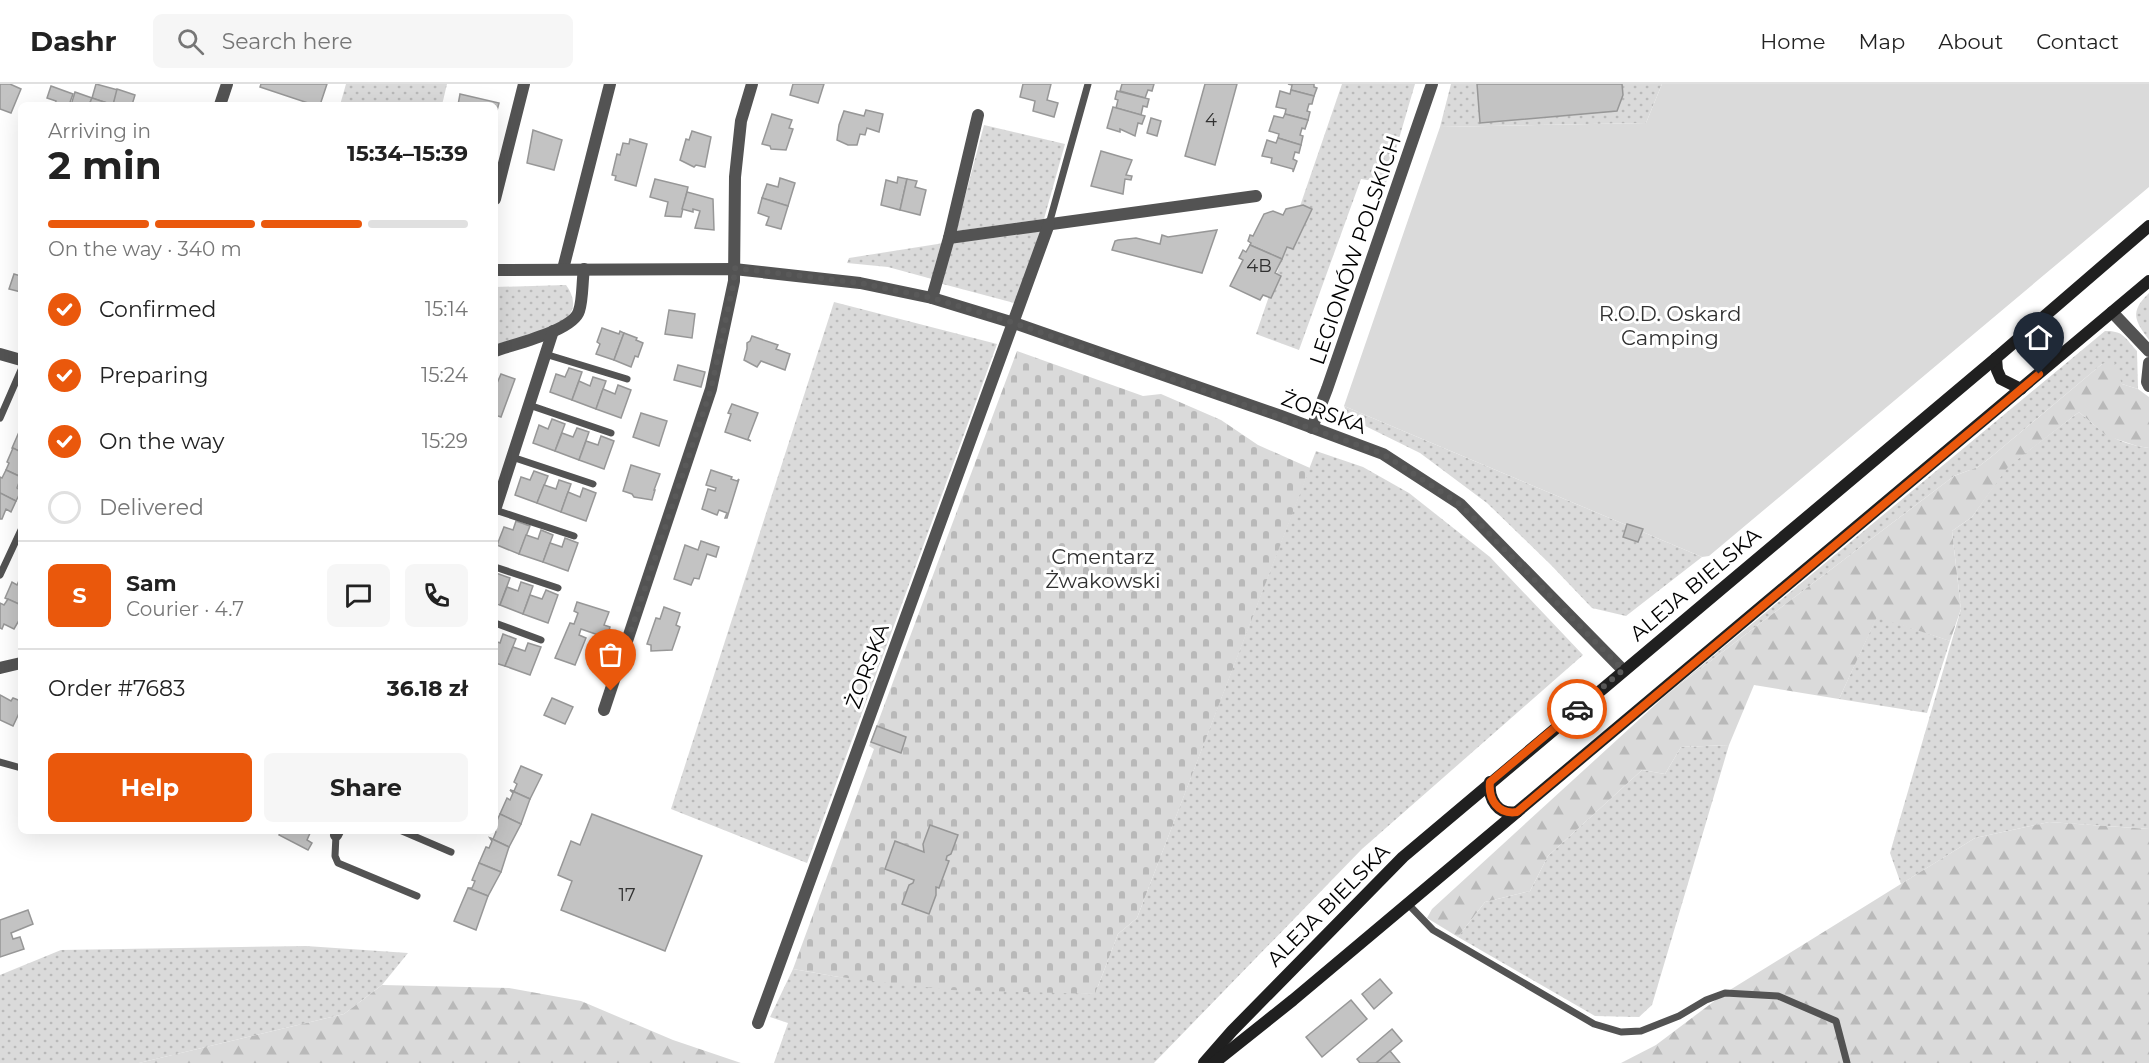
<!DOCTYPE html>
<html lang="en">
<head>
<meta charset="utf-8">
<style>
  :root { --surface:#fff; --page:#f6f6f6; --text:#222; --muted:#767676; --line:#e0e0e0; --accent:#ea580c }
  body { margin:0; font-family:Montserrat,sans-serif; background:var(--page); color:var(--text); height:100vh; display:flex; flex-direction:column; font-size:22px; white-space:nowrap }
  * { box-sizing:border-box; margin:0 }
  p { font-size:20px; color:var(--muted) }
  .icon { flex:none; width:33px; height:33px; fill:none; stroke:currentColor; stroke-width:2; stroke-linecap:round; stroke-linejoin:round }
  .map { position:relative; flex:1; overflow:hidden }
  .sheet { position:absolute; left:18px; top:18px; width:480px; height:732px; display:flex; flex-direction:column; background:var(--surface); border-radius:9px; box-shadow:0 6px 24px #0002 }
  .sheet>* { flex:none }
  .pin { position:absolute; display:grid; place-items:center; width:51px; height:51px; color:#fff; margin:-62px -26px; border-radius:50% 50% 50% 0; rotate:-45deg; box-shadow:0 0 6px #0007 }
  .pin .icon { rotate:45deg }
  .courier { position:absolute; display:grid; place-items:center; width:60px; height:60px; margin:-30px; border:4px solid #ea580c; border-radius:50%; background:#fff; color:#222; box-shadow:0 2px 8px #0007 }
  .overview em { font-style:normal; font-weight:700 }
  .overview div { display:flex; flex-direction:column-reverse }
  .overview { display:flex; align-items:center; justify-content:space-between; height:102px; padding:0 30px }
  h1 { font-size:39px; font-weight:700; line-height:45px }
  .bar { display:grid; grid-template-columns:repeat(4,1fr); gap:9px 6px; align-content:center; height:72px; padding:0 30px }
  .bar i { height:8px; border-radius:4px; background:var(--line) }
  .bar .current { background:var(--accent) }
  .bar p { grid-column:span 4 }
  .line { display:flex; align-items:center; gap:15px; padding:0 30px; border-top:2px solid var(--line) }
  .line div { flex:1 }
  .round { display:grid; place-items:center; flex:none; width:63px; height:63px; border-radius:9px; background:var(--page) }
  ol { padding:0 30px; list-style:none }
  li { display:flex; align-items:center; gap:18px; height:66px }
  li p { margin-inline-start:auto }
  li .icon { padding:6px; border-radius:50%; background:var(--accent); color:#fff; stroke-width:4 }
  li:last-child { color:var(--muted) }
  li i { width:33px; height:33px; border:3px solid var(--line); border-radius:50% }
  .button { display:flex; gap:12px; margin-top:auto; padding:12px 30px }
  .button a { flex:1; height:69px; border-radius:9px; background:var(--accent); color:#fff; font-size:24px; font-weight:700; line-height:69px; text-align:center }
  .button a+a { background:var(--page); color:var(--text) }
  header { display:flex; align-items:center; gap:36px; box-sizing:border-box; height:84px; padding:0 30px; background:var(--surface); border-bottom:2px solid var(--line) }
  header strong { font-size:28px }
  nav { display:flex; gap:33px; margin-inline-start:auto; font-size:21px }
  .search { width:420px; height:54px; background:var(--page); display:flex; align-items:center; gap:15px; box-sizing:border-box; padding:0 21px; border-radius:9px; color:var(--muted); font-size:22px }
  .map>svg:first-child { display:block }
</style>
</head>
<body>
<header>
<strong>Dashr</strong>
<div class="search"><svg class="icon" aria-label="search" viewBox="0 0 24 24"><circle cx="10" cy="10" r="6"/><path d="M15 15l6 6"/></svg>Search here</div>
<nav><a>Home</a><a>Map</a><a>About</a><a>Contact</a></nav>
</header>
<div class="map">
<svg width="2149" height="979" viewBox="0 0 2149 979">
  <defs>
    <pattern id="grass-dots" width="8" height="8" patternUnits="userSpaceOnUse" patternTransform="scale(1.5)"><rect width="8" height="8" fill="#dadada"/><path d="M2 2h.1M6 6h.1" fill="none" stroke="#b9b9b9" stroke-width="1.8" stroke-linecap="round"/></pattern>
    <pattern id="forest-firs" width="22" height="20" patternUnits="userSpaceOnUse" patternTransform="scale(1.5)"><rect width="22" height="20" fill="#dadada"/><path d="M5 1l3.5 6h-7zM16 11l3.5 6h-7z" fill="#b9b9b9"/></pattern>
    <pattern id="cemetery-stones" width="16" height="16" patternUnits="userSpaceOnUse" patternTransform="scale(1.5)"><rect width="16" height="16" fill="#dadada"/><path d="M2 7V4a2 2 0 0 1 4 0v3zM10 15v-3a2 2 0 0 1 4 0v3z" fill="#b9b9b9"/></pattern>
  </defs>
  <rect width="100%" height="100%" fill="#fff"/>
  <!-- grass -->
  <g fill="url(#grass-dots)">
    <path d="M346 0H447L442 21H340Z"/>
    <path d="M1342 0H1415L1386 99 1361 95 1299 266 1256 250Z"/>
    <path d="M1451 0H1662L1646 39 1440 43Z"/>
    <path d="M984 41 1065 60 1044 135 956 147Z"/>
    <path d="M1042 146 1018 220 939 199 952 158Z"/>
    <path d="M944 159 932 195 888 183 847 179 849 174Z"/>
    <path d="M566 201C572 209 577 222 569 231 558 246 513 255 495 261V203Z"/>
    <path d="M2149 209V256C2135 237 2129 228 2149 209Z"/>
    <path d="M834 218 997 260 807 779 671 725Z"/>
    <path d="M2105 247C2123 246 2126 255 2137 267L2138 305 2122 300 2102 280 1991 373 1978 383 1954 392 1666 611Z"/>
    <path d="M1344 322 1702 473 1626 532 1592 524 1551 481 1487 419 1420 369 1349 334Z"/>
    <path d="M2079 328C2103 349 2116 359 2149 364V745L2049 738 1975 754 1901 800 1890 769 1961 525 1952 447 1972 433 2007 383Z"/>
    <path d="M1316 367 1363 383 1409 409 1490 473 1583 571 1362 765 1154 979H774L788 939 770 933 793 885 839 893 1095 910 1118 850 1137 834Z"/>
    <path d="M1877 532 1950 557 1927 629 1839 615Z"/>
    <path d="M1729 661 1652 921 1639 933 1595 932 1458 853 1485 818 1530 807 1548 772 1642 686 1665 690 1681 663Z"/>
    <path d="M306 862 408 869 382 901 344 930 139 979H0V891L61 866Z"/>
  </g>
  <!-- forest -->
  <g fill="url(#forest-firs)">
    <path d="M2113 275 2122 300 2138 305 2149 313V364L2137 362 2107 352 2079 328 2008 383 1972 433 1952 447 1961 525 1950 557 1877 533 1839 615 1754 601 1729 661 1681 663 1665 690 1642 686 1548 772 1530 807 1485 818 1458 853 1427 834 1432 825 1666 611 1954 392 1978 383 1991 373 2102 280Z"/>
    <path d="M2049 738 2149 745V979H1621L1656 961 1725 909 1975 754Z"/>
    <path d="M382 901 509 904 581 917 673 956 741 979H139L344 930Z"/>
  </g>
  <!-- cemetery -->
  <path fill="url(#cemetery-stones)" d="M1017 267 1143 312 1161 310 1221 336 1258 361 1310 384 1137 834 1118 850 1095 910 951 906 839 893 793 885 874 665 869 662Z"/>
  <!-- garden -->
  <path fill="#dadada" d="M1662 0H2149V103L1709 472 1702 473 1344 322 1440 43 1646 39Z"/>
  <!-- building -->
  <g fill="#c3c3c3" stroke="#979797" stroke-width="1.5">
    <path d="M0 0H10L21 5 11 29 0 25Z"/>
    <path d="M96 0 118 6 113 21 92 14Z"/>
    <path d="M261 0H327L320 21H314L260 3Z"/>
    <path d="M793 0H824L818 19 790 11Z"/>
    <path d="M1023 0H1051L1047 16 1058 19 1054 33 1033 27 1035 17 1020 13Z"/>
    <path d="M1122 0H1154L1152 7 1148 6 1145 14 1120 7Z"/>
    <path d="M1205 0H1237L1215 81 1185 72Z"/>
    <path d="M1288 0H1314V3L1317 4 1314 12 1291 6 1292 1Z"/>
    <path d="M1477 0H1622L1623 11 1617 27 1480 39Z"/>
    <path d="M51 2 73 10 69 21H55L56 17 47 14Z"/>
    <path d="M117 5 135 11 132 21H113Z"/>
    <path d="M1291 6 1314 12 1312 20H1309L1307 27 1310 28 1308 36 1285 30 1286 25 1276 23 1280 7 1290 10Z"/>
    <path d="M1117 7 1149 15 1147 23 1143 22 1141 31 1116 24 1118 16 1115 15Z"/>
    <path d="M75 8 92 14 89 21H71Z"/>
    <path d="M460 10 499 19 495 34V21H458Z"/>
    <path d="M92 14 113 21H89Z"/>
    <path d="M1113 23 1145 32 1142 40 1138 39 1135 52 1120 45V48L1107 44Z"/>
    <path d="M866 26 883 30 879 48 867 44 865 51 860 50 857 61H848L837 56 839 41 844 27 864 32Z"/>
    <path d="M772 30 792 36 789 44 793 45 786 66 771 65 770 62 762 60Z"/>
    <path d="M1285 30 1308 36 1305 45 1302 44 1300 51 1303 52 1301 61 1278 54 1279 50 1269 47 1274 32 1283 34Z"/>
    <path d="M1151 34 1161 37 1157 52 1147 49Z"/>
    <path d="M533 46 562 56 554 86 527 79Z"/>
    <path d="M692 47 711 53 705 83 696 81 694 83 680 76 686 55 689 56Z"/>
    <path d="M1278 54 1301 61 1299 69 1295 68 1293 75 1297 77 1293 88V85L1271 79 1272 74 1262 72 1267 56 1276 59Z"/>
    <path d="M630 55 647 60 636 102 615 96 616 92 612 91 617 70 620 71 623 59 629 60Z"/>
    <path d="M1101 67 1132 76 1126 91 1132 92 1131 96 1125 95 1123 110 1091 102Z"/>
    <path d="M898 93 907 95 900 126 881 121 886 96 897 99Z"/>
    <path d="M780 94 795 99 788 122 762 114 767 100 778 103Z"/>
    <path d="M655 95 688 103 681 133 665 132 668 118 650 113Z"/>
    <path d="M907 95 917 97 915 103 926 106 920 131 900 126Z"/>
    <path d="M687 108 713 115 714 146 695 144 700 127 693 125V128L682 125Z"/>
    <path d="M762 114 788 122 781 145 766 141 769 133 758 129Z"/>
    <path d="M1303 121 1312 125 1293 165 1287 163 1282 175 1250 161 1251 159 1248 157 1250 151 1253 152 1264 130 1273 127 1283 131 1286 125Z"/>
    <path d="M1217 146 1202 189 1112 166 1115 157 1118 156 1136 154 1160 160 1162 151 1168 153Z"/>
    <path d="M1250 161 1282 175 1275 189 1281 192 1271 214 1263 211 1260 216 1230 202 1243 176 1239 174 1243 166 1246 168Z"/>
    <path d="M14 190 21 192V208L9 205Z"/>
    <path d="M669 226 695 230 692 254 665 250Z"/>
    <path d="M602 244 619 250 620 247 624 249 614 276 596 270 600 260 597 258Z"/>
    <path d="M624 249 637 254 636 256 643 259 638 273 635 272 631 283 614 276Z"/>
    <path d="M752 252 778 261 776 265 790 270 785 286 761 277 757 283 744 276 747 265V259L750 257Z"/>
    <path d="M678 281 705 288 701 303 674 296Z"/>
    <path d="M569 284 582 288 572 316 550 308 556 290 565 293Z"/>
    <path d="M501 290 515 295 501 333 495 331V304Z"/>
    <path d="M593 293 606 297 596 325 572 316 579 297 590 302Z"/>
    <path d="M618 301 631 306 621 334 596 325 603 305 615 310Z"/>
    <path d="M732 320 758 329 748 355 751 357 725 348 731 330 728 329Z"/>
    <path d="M641 329 667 337 659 362 633 353Z"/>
    <path d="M552 335 565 340 555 367 533 359 539 341 548 345Z"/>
    <path d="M577 344 589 348 579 376 555 367 562 349 573 353Z"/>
    <path d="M19 348H21V368L12 364Z"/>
    <path d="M601 352 614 357 604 385 579 376 586 357 598 361Z"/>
    <path d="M13 364 21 368V393L6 386 9 379 7 378Z"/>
    <path d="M631 381 660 390 654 406H655L652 416 634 413 632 410 623 407Z"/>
    <path d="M6 386 21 393 17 404 21 407 16 417 0 409V393L2 394Z"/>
    <path d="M711 386 732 393 731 395 737 397 739 395 727 434H725L727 429 719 426 717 431 702 425 708 405 715 407 716 404 706 401Z"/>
    <path d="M534 387 548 392 537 419 515 411 521 393 530 396Z"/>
    <path d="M559 396 571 400 561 428 537 419 544 401 556 405Z"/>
    <path d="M583 404 596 409 586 437 561 428 568 408 580 413Z"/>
    <path d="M0 409 16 417 11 428 6 425 2 435H0Z"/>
    <path d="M516 437 530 442 519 470 497 461 504 443 513 446Z"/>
    <path d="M1627 440 1643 445 1638 458 1623 453Z"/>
    <path d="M541 446 553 451 543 478 519 470 526 451 538 455Z"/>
    <path d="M565 454 578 459 568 487 543 478 550 459 562 463Z"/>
    <path d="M701 457 719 463 716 473 707 470 699 495 694 494 691 501 674 495 685 461 698 466Z"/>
    <path d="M496 489 510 494 500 521 495 520Z"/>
    <path d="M21 492V521L5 514 12 498 17 501Z"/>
    <path d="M521 498 533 502 523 530 500 521 507 503 518 507Z"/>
    <path d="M546 506 558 511 548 539 523 530 530 511 542 515Z"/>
    <path d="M8 515 21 521V533L14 545 4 540 2 545 0 544V519L4 521Z"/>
    <path d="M577 518 609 528 604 541 610 543 607 554 581 545 579 551 586 554 575 581 555 574 570 539 574 540 578 529 574 527Z"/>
    <path d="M664 523 680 529 676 541 680 543 672 566 651 567V561L647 560 656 534 660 535Z"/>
    <path d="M503 550 516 555 505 582 495 579V557L500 559Z"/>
    <path d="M528 559 541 563 530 591 505 582 513 563 525 567Z"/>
    <path d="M0 611 11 617 13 614 21 617V625L13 642 0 636Z"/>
    <path d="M552 614 573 623 565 640 544 631Z"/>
    <path d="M877 642 906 653 901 669 871 658Z"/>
    <path d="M521 682 542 691 530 715 510 706 514 707 517 700 514 698Z"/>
    <path d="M510 706 530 715 521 740 500 730 507 714 510 716 513 709Z"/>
    <path d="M500 730 521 740 509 763 490 754 493 755 496 748 495 747V741Z"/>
    <path d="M592 730 702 772 665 867 561 826 572 797 558 791 571 757 580 761Z"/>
    <path d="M930 741 958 751 951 770 947 772 946 776 949 777 939 804 936 803V811L929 830 902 820 909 801 913 799 914 796 885 785 895 757 924 768 923 760Z"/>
    <path d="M281 747H311L307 756 312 759 308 766 279 751Z"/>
    <path d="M490 754 509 763 501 788 479 779 486 763 489 764 492 757Z"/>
    <path d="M479 779 501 788 488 812 468 804H472L475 797 472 796Z"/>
    <path d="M468 804 488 812 476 846 454 837Z"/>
    <path d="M28 826 33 840 11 849 13 855 20 853 24 865 0 873V836Z"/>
    <path d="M1380 895 1392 909 1374 925 1362 910Z"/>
    <path d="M1351 916 1367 935 1322 973 1306 953Z"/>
    <path d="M1392 945 1402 957 1376 979H1360L1357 975Z"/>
    <path d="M1390 967 1400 979H1376Z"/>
  </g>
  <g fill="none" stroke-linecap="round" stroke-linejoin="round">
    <!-- lane -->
    <g stroke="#535353" stroke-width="7">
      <path d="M1049 140 1088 0"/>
      <path d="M545 270 627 295"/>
      <path d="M529 321 611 349"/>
      <path d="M0 334 21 286"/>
      <path d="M512 373 593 400"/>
      <path d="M495 426 574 452"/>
      <path d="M495 483 558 504"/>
      <path d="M0 491 21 446"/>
      <path d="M495 539 541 556"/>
      <path d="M0 678 21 684"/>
      <path d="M402 747 451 768"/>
      <path d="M336 751 335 772 338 779 417 812"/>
      <path d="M1408 820 1433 846 1594 940 1621 948 1641 947 1679 932 1706 916 1725 909 1778 912 1836 937 1847 979"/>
    </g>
    <!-- street -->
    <g stroke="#535353" stroke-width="12">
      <path d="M220 21 227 0"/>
      <path d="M495 115 524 0"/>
      <path d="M949 154 1256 112"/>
      <path d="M563 185 610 0"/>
      <path d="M495 186 734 185 860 199 932 214 1014 239 1281 332 1383 370 1460 420 1623 586"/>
      <path d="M932 214 949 154 978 31"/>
      <path d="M2112 228 2149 267"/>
      <path d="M495 267C514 260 573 247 579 227 583 215 582 198 584 185"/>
      <path d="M0 270 21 276"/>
      <path d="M2149 279 2147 298 2149 302"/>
      <path d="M1312 344 1327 305 1432 0"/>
      <path d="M495 426 553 247"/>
      <path d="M0 584 21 579"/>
      <path d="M604 626 711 305 734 197 735 93 741 37 752 0"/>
      <path d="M336 751 338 747"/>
      <path d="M758 939 1049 140"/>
    </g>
    <!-- secondary -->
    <g stroke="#202020" stroke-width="12">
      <path d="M1996 274 1997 286 2001 295 2021 305"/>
      <path d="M1490 698C1488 715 1498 732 1517 728"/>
      <path d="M1204 979 1232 947 1403 773 1996 274 2149 142"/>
      <path d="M1214 979 1293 916 2149 197"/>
    </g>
  </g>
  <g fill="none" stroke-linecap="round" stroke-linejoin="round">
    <!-- done -->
    <path stroke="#595959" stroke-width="6" stroke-dasharray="0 10.8" d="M611 607 711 305 734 197V184L860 199 932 214 1014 239 1383 370 1460 420 1623 586 1577 625"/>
    <!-- route -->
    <path stroke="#ea580c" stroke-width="8" d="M1577 625 1490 698C1488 715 1498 731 1517 728L2039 290"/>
  </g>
  <g text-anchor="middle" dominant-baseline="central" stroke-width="6" stroke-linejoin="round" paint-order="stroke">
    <!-- number labels -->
    <g font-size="18" fill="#313131">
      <text x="1211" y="36">4</text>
      <text x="1259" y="182">4B</text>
      <text x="627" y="811">17</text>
    </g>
    <!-- street labels -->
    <g font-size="21" fill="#000" stroke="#fff">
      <text transform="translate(1355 166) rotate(-71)">LEGIONÓW POLSKICH</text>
      <text transform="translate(1324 328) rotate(20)">ŻORSKA</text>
      <text transform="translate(1695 500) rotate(-40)">ALEJA BIELSKA</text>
      <text transform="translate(867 582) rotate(-70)">ŻORSKA</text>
      <text transform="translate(1328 821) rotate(-45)">ALEJA BIELSKA</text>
    </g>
    <!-- park labels -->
    <g font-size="21" fill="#313131" stroke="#fff">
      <text x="1670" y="229">R.O.D. Oskard<tspan x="1670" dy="24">Camping</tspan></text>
      <text x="1103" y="472">Cmentarz<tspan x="1103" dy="24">Żwakowski</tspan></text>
    </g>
  </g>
</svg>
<div class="pin" style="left:611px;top:607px;background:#ea580c"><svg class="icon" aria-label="bag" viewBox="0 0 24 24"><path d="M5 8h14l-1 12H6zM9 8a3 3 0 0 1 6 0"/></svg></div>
<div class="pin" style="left:2039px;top:290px;background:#1f2937"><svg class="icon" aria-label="home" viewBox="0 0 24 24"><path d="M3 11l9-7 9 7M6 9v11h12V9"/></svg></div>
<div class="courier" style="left:1577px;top:625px"><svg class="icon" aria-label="car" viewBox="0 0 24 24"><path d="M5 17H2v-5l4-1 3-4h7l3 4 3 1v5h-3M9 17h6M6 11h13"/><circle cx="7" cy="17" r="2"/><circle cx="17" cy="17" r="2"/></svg></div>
<section class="sheet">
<div class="overview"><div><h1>2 min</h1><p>Arriving in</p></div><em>15:34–15:39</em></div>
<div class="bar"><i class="current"></i><i class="current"></i><i class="current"></i><i></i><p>On the way · 340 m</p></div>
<ol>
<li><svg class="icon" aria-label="check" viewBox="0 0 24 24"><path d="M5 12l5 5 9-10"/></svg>Confirmed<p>15:14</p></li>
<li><svg class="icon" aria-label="check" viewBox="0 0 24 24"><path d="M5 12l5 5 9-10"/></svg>Preparing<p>15:24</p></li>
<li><svg class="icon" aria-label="check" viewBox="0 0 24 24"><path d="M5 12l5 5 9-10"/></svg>On the way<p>15:29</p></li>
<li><i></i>Delivered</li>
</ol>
<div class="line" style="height:108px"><b class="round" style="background:var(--accent);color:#fff">S</b><div><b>Sam</b><p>Courier · 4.7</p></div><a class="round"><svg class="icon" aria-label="chat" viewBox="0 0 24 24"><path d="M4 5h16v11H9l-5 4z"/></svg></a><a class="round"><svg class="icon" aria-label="phone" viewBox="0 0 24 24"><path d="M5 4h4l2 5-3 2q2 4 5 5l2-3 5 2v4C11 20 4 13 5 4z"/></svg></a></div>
<div class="line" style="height:78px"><div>Order #7683</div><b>36.18 zł</b></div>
<div class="button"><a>Help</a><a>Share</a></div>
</section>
</div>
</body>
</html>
